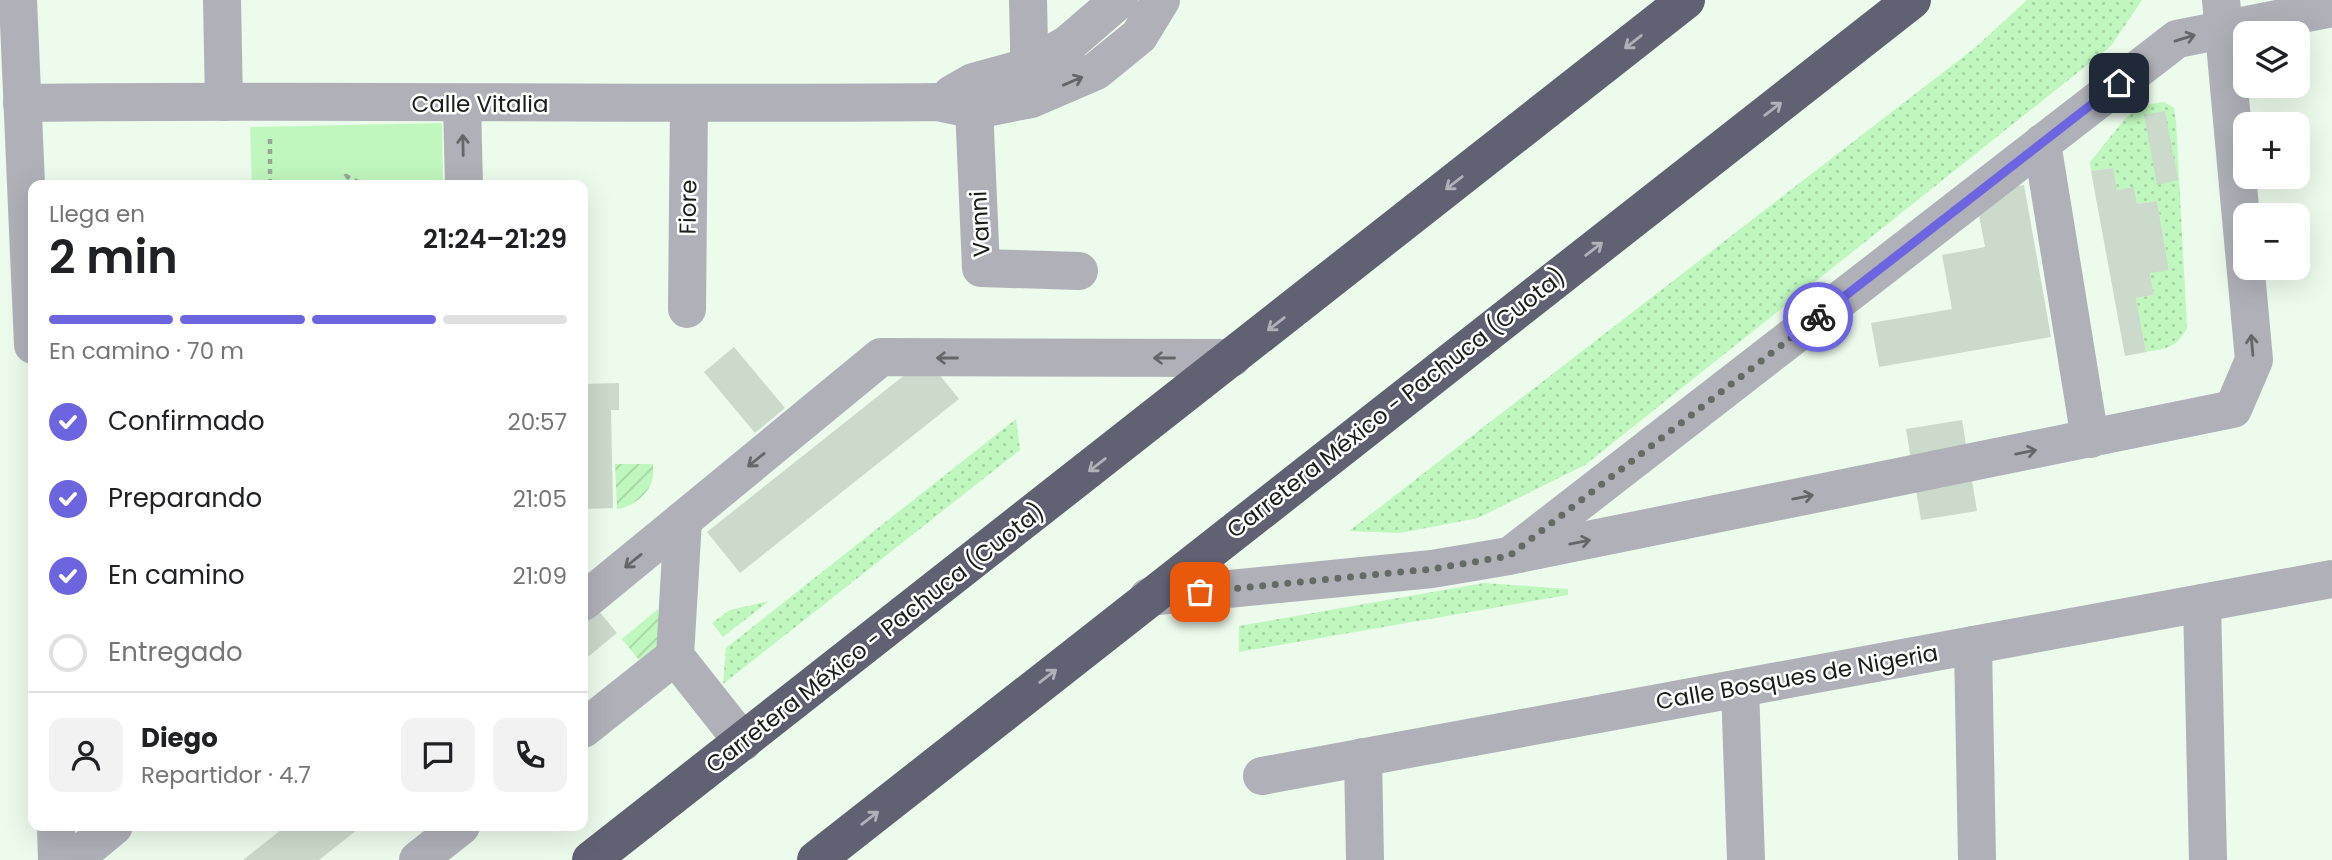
<!DOCTYPE html>
<html lang="es">
<head>
<meta charset="utf-8">
<style>
  :root { --surface:#fff; --page:#f2f2f2; --text:#202124; --muted:#757577; --line:#e0e0e0; --accent:#6c65df }
  body { margin:0; font-family:Poppins,sans-serif; background:var(--page); color:var(--text); height:100vh; display:flex; flex-direction:column; font-size:26px; white-space:nowrap }
  * { box-sizing:border-box; margin:0 }
  p { font-size:23px; color:var(--muted) }
  .icon { flex:none; width:38px; height:38px; fill:none; stroke:currentColor; stroke-width:2; stroke-linecap:round; stroke-linejoin:round }
  .map { position:relative; flex:1; overflow:hidden }
  .sheet { position:absolute; left:28px; top:180px; width:560px; height:651px; display:flex; flex-direction:column; background:var(--surface); border-radius:14px; box-shadow:0 7px 28px #0002 }
  .sheet>* { flex:none }
  .buttons { position:absolute; left:2233px; top:21px; display:grid; gap:14px }
  .buttons a { display:grid; place-items:center; width:77px; height:77px; border-radius:14px; background:var(--surface); box-shadow:0 7px 28px #0002; font-size:35px }
  .pin { position:absolute; display:grid; place-items:center; width:60px; height:60px; color:#fff; margin:-30px; border-radius:14px; box-shadow:0 4px 10px #0006 }
  .courier { position:absolute; display:grid; place-items:center; width:70px; height:70px; margin:-35px; border:5px solid #6c65df; border-radius:50%; background:#fff; color:#222; box-shadow:0 2px 9px #0007 }
  .headline em { font-style:normal; font-weight:600 }
  .headline div { display:flex; flex-direction:column-reverse }
  .headline { display:flex; align-items:center; justify-content:space-between; height:119px; padding:0 21px }
  h1 { font-size:46px; font-weight:600; line-height:52px }
  .bar { display:grid; grid-template-columns:repeat(4,1fr); gap:10px 7px; align-content:center; height:84px; padding:0 21px }
  .bar i { height:9px; border-radius:5px; background:var(--line) }
  .bar .on { background:var(--accent) }
  .bar p { grid-column:span 4 }
  .line { display:flex; align-items:center; gap:18px; padding:0 21px; border-top:2px solid var(--line) }
  .line div { flex:1 }
  .round { display:grid; place-items:center; flex:none; width:74px; height:74px; border-radius:14px; background:var(--page) }
  ol { padding:0 21px; list-style:none }
  li { display:flex; align-items:center; gap:21px; height:77px }
  li p { margin-inline-start:auto }
  li .icon { padding:7px; border-radius:50%; background:var(--accent); color:#fff; stroke-width:4 }
  li:last-child { color:var(--muted) }
  li i { width:38px; height:38px; border:4px solid var(--line); border-radius:50% }
  .map>svg:first-child { display:block }
</style>
</head>
<body>
<div class="map">
<svg width="2332" height="860" viewBox="0 0 2332 860">
  <defs>
    <pattern id="grass-dots" width="8" height="8" patternUnits="userSpaceOnUse" patternTransform="scale(1.75)"><rect width="8" height="8" fill="#c0f7be"/><path d="M2 2h.1M6 6h.1" fill="none" stroke="#a4d3a3" stroke-width="1.8" stroke-linecap="round"/></pattern>
    <pattern id="garden-furrows" width="10" height="10" patternUnits="userSpaceOnUse" patternTransform="scale(1.75)"><rect width="10" height="10" fill="#c0f7be"/><path d="M-1 1l2-2M0 10L10 0M9 11l2-2" fill="none" stroke="#a4d3a3"/></pattern>
  </defs>
  <rect width="100%" height="100%" fill="#ecfbeb"/>
  <!-- grass -->
  <g fill="url(#grass-dots)">
    <path d="M2027 0H2142L2111 46 1585 465 1478 518 1400 533 1349 531 1976 47Z"/>
    <path d="M2164 102 2174 108 2176 121 2187 328C2176 348 2168 348 2146 352L2136 298 2154 295 2150 273 2169 269 2157 201 2137 204 2134 187 2117 190 2113 168 2091 171 2090 162 2124 120 2139 106Z"/>
    <path d="M1016 419 1020 450 723 684 726 648Z"/>
    <path d="M1484 583 1568 589V595L1239 652V626Z"/>
    <path d="M769 601 723 637 712 623 730 610Z"/>
  </g>
  <!-- park -->
  <path fill="#c0f7be" d="M442 123 443 185H252L250 127Z"/>
  <!-- garden -->
  <g fill="url(#garden-furrows)">
    <path d="M615 464H653C653 469 654 476 652 481 648 495 630 508 617 509Z"/>
    <path d="M658 609 659 644 639 660 622 639Z"/>
  </g>
  <!-- building -->
  <g fill="#cbdaca">
    <path d="M2165 111 2178 180 2157 185 2144 115Z"/>
    <path d="M2113 168 2117 190 2134 187 2137 204 2157 201 2169 270 2150 273 2154 295 2136 298 2146 352 2125 356 2091 171Z"/>
    <path d="M2024 185 2051 337 1879 367 1871 323 1952 309 1942 255 1985 247 1975 194Z"/>
    <path d="M734 347 785 408 755 433 704 372Z"/>
    <path d="M926 358 959 399 740 573 707 532Z"/>
    <path d="M619 383V410H611L613 508 583 509V461L586 460 584 384Z"/>
    <path d="M1962 420 1977 511 1921 520 1906 429Z"/>
    <path d="M593 604 617 633 583 661V613Z"/>
    <path d="M286 826H362L319 860H243Z"/>
  </g>
  <g fill="none" stroke-linecap="round" stroke-linejoin="round">
    <!-- path -->
    <g stroke="#9aa69a" stroke-width="4.5" stroke-dasharray="5 5" stroke-linecap="butt">
      <path d="M270 139V186"/>
      <path d="M342 186 346 176 366 186"/>
    </g>
    <!-- minor -->
    <g stroke="#afb0b8" stroke-width="38">
      <path d="M18 0 33 345"/>
      <path d="M222 0 224 102"/>
      <path d="M1028 0 1030 87"/>
      <path d="M973 84 981 268 1079 271"/>
      <path d="M952 94 973 82 1028 67 1068 44 1119 0"/>
      <path d="M22 103C327 99 632 105 937 102L975 110 1031 99 1096 71 1139 36 1161 0"/>
      <path d="M462 104 464 186"/>
      <path d="M2042 143 2090 439"/>
      <path d="M687 309 689 105"/>
      <path d="M1516 551 2177 39 2332 8"/>
      <path d="M1148 597 1432 569 1509 556 2233 409 2254 360 2221 0"/>
      <path d="M583 602 683 520"/>
      <path d="M2202 603 2208 860"/>
      <path d="M1973 645 1977 860"/>
      <path d="M1740 688 1746 860"/>
      <path d="M583 729 675 656"/>
      <path d="M743 742 675 656 683 520 881 357 1232 358"/>
      <path d="M1363 757 1365 860"/>
      <path d="M1262 776 2332 579"/>
      <path d="M56 826 57 860"/>
      <path d="M73 860 114 826"/>
      <path d="M418 860 461 826"/>
    </g>
    <!-- highway -->
    <g stroke="#606172" stroke-width="38">
      <path d="M591 860 1686 0"/>
      <path d="M816 860 1912 0"/>
    </g>
  </g>
  <!-- one-way arrows -->
  <defs><path id="oneway-shaft" d="M-6 0H5M1.5-3L5.5 0L1.5 3" fill="none" stroke-width="1.6" stroke-linecap="round" stroke-linejoin="round" transform="scale(1.75)"/></defs>
  <g stroke="#646768">
    <use href="#oneway-shaft" transform="translate(2185 38) rotate(-17)"/>
    <use href="#oneway-shaft" transform="translate(1073 81) rotate(-23)"/>
    <use href="#oneway-shaft" transform="translate(463 145) rotate(-91)"/>
    <use href="#oneway-shaft" transform="translate(2252 345) rotate(-95)"/>
    <use href="#oneway-shaft" transform="translate(947 358) rotate(-180)"/>
    <use href="#oneway-shaft" transform="translate(1164 358) rotate(-180)"/>
    <use href="#oneway-shaft" transform="translate(2026 452) rotate(-11)"/>
    <use href="#oneway-shaft" transform="translate(756 460) rotate(141)"/>
    <use href="#oneway-shaft" transform="translate(1803 497) rotate(-11)"/>
    <use href="#oneway-shaft" transform="translate(1580 542) rotate(-11)"/>
    <use href="#oneway-shaft" transform="translate(633 561) rotate(141)"/>
  </g>
  <g stroke="#b0b0b8">
    <use href="#oneway-shaft" transform="translate(1633 42) rotate(142)"/>
    <use href="#oneway-shaft" transform="translate(1773 109) rotate(-38)"/>
    <use href="#oneway-shaft" transform="translate(1454 183) rotate(142)"/>
    <use href="#oneway-shaft" transform="translate(1594 249) rotate(-38)"/>
    <use href="#oneway-shaft" transform="translate(1276 324) rotate(142)"/>
    <use href="#oneway-shaft" transform="translate(1097 465) rotate(142)"/>
    <use href="#oneway-shaft" transform="translate(1048 676) rotate(-38)"/>
    <use href="#oneway-shaft" transform="translate(870 818) rotate(-38)"/>
  </g>
  <g fill="none" stroke-linecap="round" stroke-linejoin="round">
    <!-- done -->
    <path stroke="#636b62" stroke-width="7" stroke-dasharray="0 12.6" d="M1200 592 1432 569 1509 556 1818 317"/>
    <!-- route -->
    <path stroke="#6c65df" stroke-width="9" d="M1818 317 2119 83"/>
  </g>
  <g text-anchor="middle" dominant-baseline="central" stroke-width="5" stroke-linejoin="round" paint-order="stroke">
    <!-- street labels -->
    <g font-size="23" fill="#191e19" stroke="#fff">
      <text x="480" y="104">Calle Vitalia</text>
      <text transform="translate(688 207) rotate(-89)">Fiore</text>
      <text transform="translate(980 224) rotate(-93)">Vanni</text>
      <text transform="translate(1396 403) rotate(-38)">Carretera México - Pachuca (Cuota)</text>
      <text transform="translate(875 638) rotate(-38)">Carretera México - Pachuca (Cuota)</text>
      <text transform="translate(1797 677) rotate(-10)">Calle Bosques de Nigeria</text>
    </g>
  </g>
</svg>
<div class="buttons">
<a><svg class="icon" aria-label="layers" viewBox="0 0 24 24"><path d="M12 4l9 5-9 5-9-5zM3 14l9 5 9-5"/></svg></a>
<a>+</a>
<a>−</a>
</div>
<div class="pin" style="left:1200px;top:592px;background:#ea580c"><svg class="icon" aria-label="bag" viewBox="0 0 24 24"><path d="M5 8h14l-1 12H6zM9 8a3 3 0 0 1 6 0"/></svg></div>
<div class="pin" style="left:2119px;top:83px;background:#1f2937"><svg class="icon" aria-label="home" viewBox="0 0 24 24"><path d="M3 11l9-7 9 7M6 9v11h12V9"/></svg></div>
<div class="courier" style="left:1818px;top:317px"><svg class="icon" aria-label="bike" viewBox="0 0 24 24"><circle cx="6" cy="16" r="4"/><circle cx="18" cy="16" r="4"/><path d="M6 16l4-8h5l3 8M10 8l3 8H6M13 5h3"/></svg></div>
<section class="sheet">
<div class="headline"><div><h1>2 min</h1><p>Llega en</p></div><em>21:24–21:29</em></div>
<div class="bar"><i class="on"></i><i class="on"></i><i class="on"></i><i></i><p>En camino · 70 m</p></div>
<ol>
<li><svg class="icon" aria-label="check" viewBox="0 0 24 24"><path d="M5 12l5 5 9-10"/></svg>Confirmado<p>20:57</p></li>
<li><svg class="icon" aria-label="check" viewBox="0 0 24 24"><path d="M5 12l5 5 9-10"/></svg>Preparando<p>21:05</p></li>
<li><svg class="icon" aria-label="check" viewBox="0 0 24 24"><path d="M5 12l5 5 9-10"/></svg>En camino<p>21:09</p></li>
<li><i></i>Entregado</li>
</ol>
<div class="line" style="height:126px"><a class="round"><svg class="icon" aria-label="person" viewBox="0 0 24 24"><circle cx="12" cy="8" r="4"/><path d="M4 21q1-7 8-7t8 7"/></svg></a><div><b>Diego</b><p>Repartidor · 4.7</p></div><a class="round"><svg class="icon" aria-label="chat" viewBox="0 0 24 24"><path d="M4 5h16v11H9l-5 4z"/></svg></a><a class="round"><svg class="icon" aria-label="phone" viewBox="0 0 24 24"><path d="M5 4h4l2 5-3 2q2 4 5 5l2-3 5 2v4C11 20 4 13 5 4z"/></svg></a></div>
</section>
</div>
</body>
</html>
